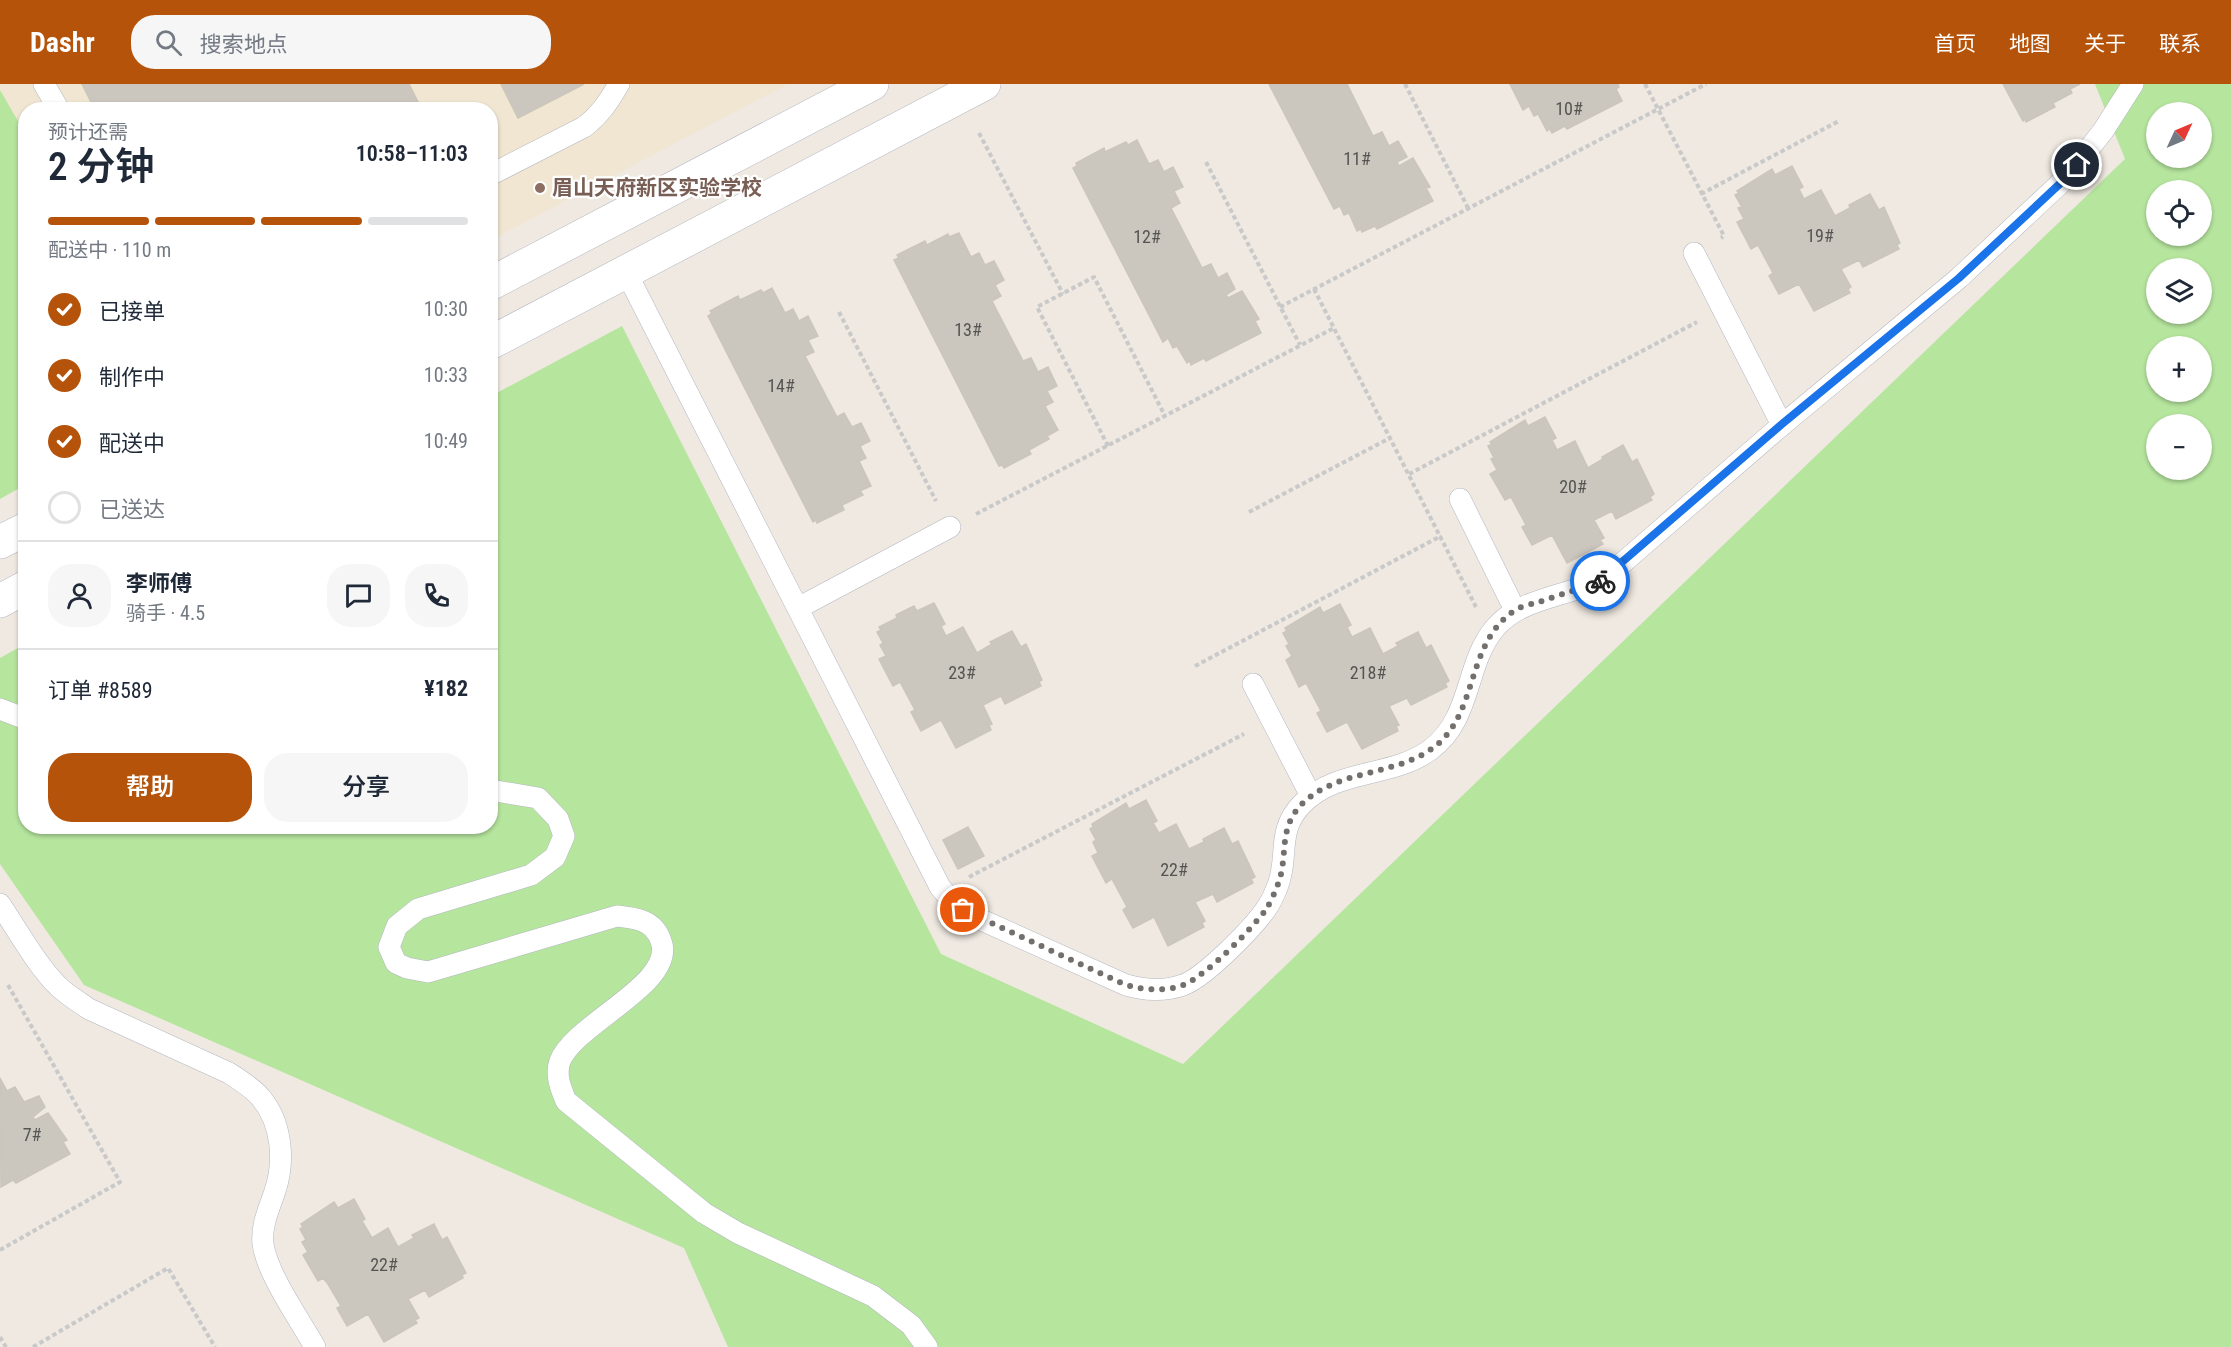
<!DOCTYPE html>
<html lang="zh">
<head>
<meta charset="utf-8">
<style>
  :root { --surface:#fff; --page:#f6f6f7; --text:#1f2937; --muted:#747a83; --line:#e0e1e3; --accent:#b45309 }
  body { margin:0; font-family:"Roboto Condensed","Noto Sans SC",sans-serif; background:var(--page); color:var(--text); height:100vh; display:flex; flex-direction:column; font-size:22px; white-space:nowrap }
  * { box-sizing:border-box; margin:0 }
  p { font-size:20px; color:var(--muted) }
  .icon { flex:none; width:33px; height:33px; fill:none; stroke:currentColor; stroke-width:2; stroke-linecap:round; stroke-linejoin:round }
  .map { position:relative; flex:1; overflow:hidden }
  .details { position:absolute; left:18px; top:18px; width:480px; height:732px; display:flex; flex-direction:column; background:var(--surface); border-radius:24px; box-shadow:0 2px 4px #0004 }
  .details>* { flex:none }
  .needle { width:39px; rotate:46deg }
  .controls { position:absolute; left:2146px; top:18px; display:grid; gap:12px }
  .controls a { display:grid; place-items:center; width:66px; height:66px; border-radius:50%; background:var(--surface); box-shadow:0 2px 4px #0004; font-size:30px }
  .pin { position:absolute; display:grid; place-items:center; width:51px; height:51px; color:#fff; margin:-26px; border:3px solid #fff; border-radius:50%; box-shadow:0 2px 6px #0007 }
  .courier { position:absolute; display:grid; place-items:center; width:60px; height:60px; margin:-30px; border:4px solid #1a73e8; border-radius:50%; background:#fff; color:#222; box-shadow:0 2px 8px #0007 }
  .headline em { font-style:normal; font-weight:600 }
  .headline div { display:flex; flex-direction:column-reverse }
  .headline { display:flex; align-items:center; justify-content:space-between; height:102px; padding:0 30px }
  h1 { font-size:39px; font-weight:600; line-height:45px }
  .bar { display:grid; grid-template-columns:repeat(4,1fr); gap:9px 6px; align-content:center; height:72px; padding:0 30px }
  .bar i { height:8px; border-radius:4px; background:var(--line) }
  .bar .on { background:var(--accent) }
  .bar p { grid-column:span 4 }
  .line { display:flex; align-items:center; gap:15px; padding:0 30px; border-top:2px solid var(--line) }
  .line div { flex:1 }
  .round { display:grid; place-items:center; flex:none; width:63px; height:63px; border-radius:24px; background:var(--page) }
  ol { padding:0 30px; list-style:none }
  li { display:flex; align-items:center; gap:18px; height:66px }
  li p { margin-inline-start:auto }
  li .icon { padding:6px; border-radius:50%; background:var(--accent); color:#fff; stroke-width:4 }
  li:last-child { color:var(--muted) }
  li i { width:33px; height:33px; border:3px solid var(--line); border-radius:50% }
  .button { display:flex; gap:12px; margin-top:auto; padding:12px 30px }
  .button a { flex:1; height:69px; border-radius:24px; background:var(--accent); color:#fff; font-size:24px; font-weight:600; line-height:69px; text-align:center }
  .button a+a { background:var(--page); color:var(--text) }
  header { display:flex; align-items:center; gap:36px; box-sizing:border-box; height:84px; padding:0 30px; background:var(--accent); color:#fff }
  header strong { font-size:28px }
  nav { display:flex; gap:33px; margin-inline-start:auto; font-size:21px }
  .search { width:420px; height:54px; background:var(--page); display:flex; align-items:center; gap:15px; box-sizing:border-box; padding:0 21px; border-radius:24px; color:var(--muted); font-size:22px }
  .map>svg:first-child { display:block }
</style>
</head>
<body>
<header>
<strong>Dashr</strong>
<div class="search"><svg class="icon" aria-label="search" viewBox="0 0 24 24"><circle cx="10" cy="10" r="6"/><path d="M15 15l6 6"/></svg>搜索地点</div>
<nav><a>首页</a><a>地图</a><a>关于</a><a>联系</a></nav>
</header>
<div class="map">
<svg width="2231" height="1263" viewBox="0 0 2231 1263">
  <rect width="100%" height="100%" fill="#efe9e1"/>
  <!-- education -->
  <path fill="#f0e6d1" d="M0 0H788L491 156 490 26H26L25 51 0 6Z"/>
  <!-- green -->
  <g fill="#b6e59e" fill-rule="evenodd">
    <path d="M2095 0H2231V1263H728L684 1164 84 901 0 780V574L25 560 26 742H490L491 312 622 242 941 870 1183 980 2125 75ZM2157 28H2202V74H2157ZM2157 106H2202V152H2157ZM2157 184H2202V230H2157ZM2157 262H2202V308H2157ZM2157 340H2202V386H2157Z"/>
    <path d="M0 6 26 51 25 401 0 415Z"/>
  </g>
  <!-- building -->
  <g fill="#cbc7bf" stroke="#cbc5ba" stroke-width="1.5">
    <path d="M82 0H409L422 26H95Z"/>
    <path d="M501 0H584L518 34Z"/>
    <path d="M1269 0H1347L1373 52 1382 48 1389 62 1398 57 1407 73 1397 78 1399 82 1413 74 1430 103 1426 104 1433 117 1377 145 1375 142 1362 148 1361 145 1357 147 1349 129 1344 131 1340 122 1334 125Z"/>
    <path d="M1510 0H1618L1619 3 1616 5 1622 17 1567 45 1565 42 1552 49 1550 45 1547 47 1538 30 1534 32 1529 22 1523 26Z"/>
    <path d="M2003 0H2080L2070 5 2072 9 2053 19 2055 23 2026 38 2025 35 2023 37Z"/>
    <path d="M1137 56 1149 80 1158 76 1164 88 1173 83 1183 103 1174 107 1180 119 1171 124 1202 184 1211 180 1218 194 1227 189 1235 205 1226 211 1228 214 1242 207 1259 235 1255 237 1261 249 1206 277 1204 274 1191 281 1190 277 1187 279 1177 262 1173 264 1168 254 1163 258 1073 84 1077 82 1076 79 1104 64 1105 68 1126 58 1128 61Z"/>
    <path d="M1792 82 1803 103 1799 105 1804 115 1821 106 1835 132 1850 124 1849 121 1870 110 1879 126 1884 123 1900 159 1897 161 1899 165 1863 183 1859 176 1841 185 1851 203 1848 205 1850 209 1814 227 1799 200 1779 210 1769 192 1773 189 1758 161 1751 165 1737 138 1744 135 1738 124 1742 123 1735 111 1739 109 1737 107 1772 85 1775 91Z"/>
    <path d="M959 149 971 173 979 169 985 181 994 177 1004 196 995 201 1001 212 992 217 1023 277 1031 274 1038 288 1048 283 1057 302 1047 307 1053 318 1045 322 1058 346 1047 352 1049 355 1029 366 1031 370 1004 384 1002 381 999 382 894 176 899 174 897 171 925 157 927 161 948 150 949 153Z"/>
    <path d="M772 204 785 229 793 225 799 237 808 232 818 252 808 256 814 268 805 272 837 333 844 329 852 343 861 339 870 357 860 362 866 374 859 377 871 402 860 407 863 411 842 421 844 426 817 439 816 436 813 438 708 232 712 229 710 227 738 212 740 216 761 206 763 209Z"/>
    <path d="M1545 333 1556 354 1552 356 1557 366 1575 357 1588 384 1603 375 1602 373 1623 361 1632 378 1637 375 1654 410 1650 413 1652 416 1616 435 1612 427 1594 436 1604 454 1600 456 1603 460 1567 479 1552 451 1532 461 1522 443 1526 441 1511 413 1505 416 1490 390 1497 386 1491 375 1494 374 1488 362 1492 360 1490 358 1525 336 1528 342Z"/>
    <path d="M934 519 945 540 941 542 946 552 963 543 977 569 992 560 990 558 1012 547 1021 563 1026 560 1042 596 1039 598 1041 602 1005 620 1001 612 983 621 992 640 989 641 991 646 956 664 941 636 921 647 911 628 915 626 900 598 893 602 879 575 886 572 880 561 883 559 877 548 881 546 879 543 897 534 896 531 914 522 917 527Z"/>
    <path d="M1340 520 1351 541 1347 543 1352 553 1370 544 1383 570 1398 562 1396 559 1418 548 1426 564 1431 561 1449 597 1445 599 1447 603 1411 621 1407 614 1389 622 1399 641 1396 642 1398 647 1362 665 1347 638 1327 648 1317 629 1321 627 1306 599 1299 603 1286 576 1292 572 1286 562 1289 560 1283 549 1287 547 1285 544 1320 523 1323 529Z"/>
    <path d="M1146 716 1157 737 1153 739 1159 749 1176 740 1189 765 1204 758 1203 755 1224 744 1232 760 1238 757 1255 793 1251 795 1253 799 1217 818 1213 810 1195 818 1205 837 1202 839 1204 843 1168 862 1154 833 1133 844 1123 826 1127 823 1112 795 1106 799 1092 772 1098 769 1093 758 1096 756 1090 745 1093 743 1092 740 1126 719 1129 725Z"/>
    <path d="M968 743 984 772 958 785 943 756Z"/>
    <path d="M0 994 7 1007 15 1003 24 1018 39 1012 45 1023 33 1033 35 1036 48 1029 67 1056 63 1058 70 1070 16 1099 13 1096 1 1103Z"/>
    <path d="M354 1115 365 1135 362 1137 372 1154 388 1144 398 1163 414 1154 412 1151 434 1140 442 1156 447 1153 466 1189 462 1191 463 1194 429 1213 425 1206 408 1215 419 1234 415 1236 417 1239 384 1258 368 1230 347 1242 337 1224 341 1222 328 1200 323 1194 318 1197 303 1171 308 1168 302 1158 306 1156 300 1145 303 1143 301 1140 334 1118 338 1124Z"/>
  </g>
  <g fill="none" stroke-linecap="round" stroke-linejoin="round">
    <defs>
      <g id="lane">
        <path d="M44 0 59 26"/>
        <path d="M490 91 584 43C600 31 609 17 619 0"/>
        <path d="M1694 169 1782 341"/>
        <path d="M626 188 940 803 951 816 975 833 1126 901C1145 906 1163 908 1183 901 1205 893 1252 845 1266 825 1271 818 1275 809 1278 801 1289 772 1276 747 1302 720 1338 684 1392 694 1430 666 1473 634 1464 581 1495 544 1524 510 1576 514 1612 488L1782 341 1959 194 2066 94 2103 47 2133 0"/>
        <path d="M1460 415 1515 526"/>
        <path d="M798 524 950 443"/>
        <path d="M1253 600 1311 712"/>
        <path d="M0 625 26 635"/>
        <path d="M490 706 538 714 558 735 564 752 555 773 531 791 418 825 397 842 389 863 396 879 407 884 428 888 617 832C636 834 654 836 661 857 677 899 575 939 560 977 555 991 561 1005 566 1017L704 1129 738 1149 873 1212 911 1241 927 1263"/>
        <path d="M0 820C16 844 38 883 58 902 67 911 79 918 89 925L229 989C240 996 253 1004 261 1014 282 1039 285 1077 275 1107 269 1125 261 1141 263 1160 267 1190 300 1236 315 1263"/>
      </g>
      <g id="street">
        <path d="M490 200 872 0"/>
        <path d="M490 259 984 0"/>
        <path d="M0 458 26 445"/>
        <path d="M0 517 26 503"/>
      </g>
    </defs>
    <!-- lane casing -->
    <use href="#lane" stroke="#b4b7c1" stroke-width="22"/>
    <!-- street casing -->
    <use href="#street" stroke="#b4b7c1" stroke-width="34"/>
    <!-- path -->
    <g stroke="#c9c9c9" stroke-width="4" stroke-dasharray="4.5 3" stroke-linecap="butt">
      <path d="M1405 0 1468 124"/>
      <path d="M1645 0 1724 152 1721 154"/>
      <path d="M979 49 1063 210"/>
      <path d="M1206 78 1300 261"/>
      <path d="M1701 110 1839 37"/>
      <path d="M1314 205 1476 523"/>
      <path d="M1280 223 1706 0"/>
      <path d="M839 228 936 417"/>
      <path d="M1108 362 1037 223 1094 193 1165 332"/>
      <path d="M1409 390 1697 238"/>
      <path d="M1249 428 1390 354"/>
      <path d="M976 430 1334 244"/>
      <path d="M1195 582 1441 452"/>
      <path d="M969 793 1244 650"/>
      <path d="M0 1166 120 1098 8 901"/>
      <path d="M0 1253 6 1263"/>
      <path d="M33 1263 168 1184 215 1263"/>
    </g>
    <!-- lane -->
    <use href="#lane" stroke="#fff" stroke-width="21"/>
    <!-- street -->
    <use href="#street" stroke="#fff" stroke-width="33"/>
  </g>
  <g fill="none" stroke-linecap="round" stroke-linejoin="round">
    <!-- done -->
    <path stroke="#726f6d" stroke-width="6" stroke-dasharray="0 10.8" d="M963 826 1126 901C1145 906 1164 908 1183 901 1205 893 1253 844 1267 824 1271 817 1275 808 1278 800 1289 771 1277 744 1303 719 1341 683 1401 693 1439 659 1478 624 1467 559 1514 527 1521 522 1531 520 1539 518 1559 511 1580 505 1600 497"/>
    <!-- route -->
    <path stroke="#1a73e8" stroke-width="8" d="M1600 497 1782 340 1959 194 2066 94 2077 81"/>
  </g>
  <!-- markers -->
  <circle fill="#8d6e63" stroke="#fff" stroke-width="2" cx="540" cy="104" r="6"/>
  <g text-anchor="middle" dominant-baseline="central" stroke-width="4.5" stroke-linejoin="round" paint-order="stroke">
    <!-- number labels -->
    <g font-size="18" fill="#555452">
      <text x="1569" y="24">10#</text>
      <text x="1357" y="74">11#</text>
      <text x="1820" y="151">19#</text>
      <text x="1147" y="152">12#</text>
      <text x="968" y="245">13#</text>
      <text x="781" y="301">14#</text>
      <text x="1573" y="402">20#</text>
      <text x="962" y="588">23#</text>
      <text x="1368" y="588">218#</text>
      <text x="1174" y="785">22#</text>
      <text x="32" y="1050">7#</text>
      <text x="384" y="1180">22#</text>
    </g>
    <!-- education labels -->
    <g font-size="21" font-weight="bold" fill="#785e54" stroke="#fff" text-anchor="start">
      <text x="552" y="104">眉山天府新区实验学校</text>
    </g>
  </g>
</svg>
<div class="controls">
<a><svg class="needle" viewBox="-14 -14 28 28"><path d="M0-13l5 13h-10z" fill="#e53935"/><path d="M0 13l5-13h-10z" fill="#747a83"/></svg></a>
<a><svg class="icon" aria-label="locate" viewBox="0 0 24 24"><circle cx="12" cy="12" r="6"/><path d="M12 2v4M12 18v4M2 12h4M18 12h4"/></svg></a>
<a><svg class="icon" aria-label="layers" viewBox="0 0 24 24"><path d="M12 4l9 5-9 5-9-5zM3 14l9 5 9-5"/></svg></a>
<a>+</a>
<a>−</a>
</div>
<div class="pin" style="left:963px;top:826px;background:#ea580c"><svg class="icon" aria-label="bag" viewBox="0 0 24 24"><path d="M5 8h14l-1 12H6zM9 8a3 3 0 0 1 6 0"/></svg></div>
<div class="pin" style="left:2077px;top:81px;background:#1f2937"><svg class="icon" aria-label="home" viewBox="0 0 24 24"><path d="M3 11l9-7 9 7M6 9v11h12V9"/></svg></div>
<div class="courier" style="left:1600px;top:497px"><svg class="icon" aria-label="bike" viewBox="0 0 24 24"><circle cx="6" cy="16" r="4"/><circle cx="18" cy="16" r="4"/><path d="M6 16l4-8h5l3 8M10 8l3 8H6M13 5h3"/></svg></div>
<section class="details">
<div class="headline"><div><h1>2 分钟</h1><p>预计还需</p></div><em>10:58–11:03</em></div>
<div class="bar"><i class="on"></i><i class="on"></i><i class="on"></i><i></i><p>配送中 · 110 m</p></div>
<ol>
<li><svg class="icon" aria-label="check" viewBox="0 0 24 24"><path d="M5 12l5 5 9-10"/></svg>已接单<p>10:30</p></li>
<li><svg class="icon" aria-label="check" viewBox="0 0 24 24"><path d="M5 12l5 5 9-10"/></svg>制作中<p>10:33</p></li>
<li><svg class="icon" aria-label="check" viewBox="0 0 24 24"><path d="M5 12l5 5 9-10"/></svg>配送中<p>10:49</p></li>
<li><i></i>已送达</li>
</ol>
<div class="line" style="height:108px"><a class="round"><svg class="icon" aria-label="person" viewBox="0 0 24 24"><circle cx="12" cy="8" r="4"/><path d="M4 21q1-7 8-7t8 7"/></svg></a><div><b>李师傅</b><p>骑手 · 4.5</p></div><a class="round"><svg class="icon" aria-label="chat" viewBox="0 0 24 24"><path d="M4 5h16v11H9l-5 4z"/></svg></a><a class="round"><svg class="icon" aria-label="phone" viewBox="0 0 24 24"><path d="M5 4h4l2 5-3 2q2 4 5 5l2-3 5 2v4C11 20 4 13 5 4z"/></svg></a></div>
<div class="line" style="height:78px"><div>订单 #8589</div><b>¥182</b></div>
<div class="button"><a>帮助</a><a>分享</a></div>
</section>
</div>
</body>
</html>
